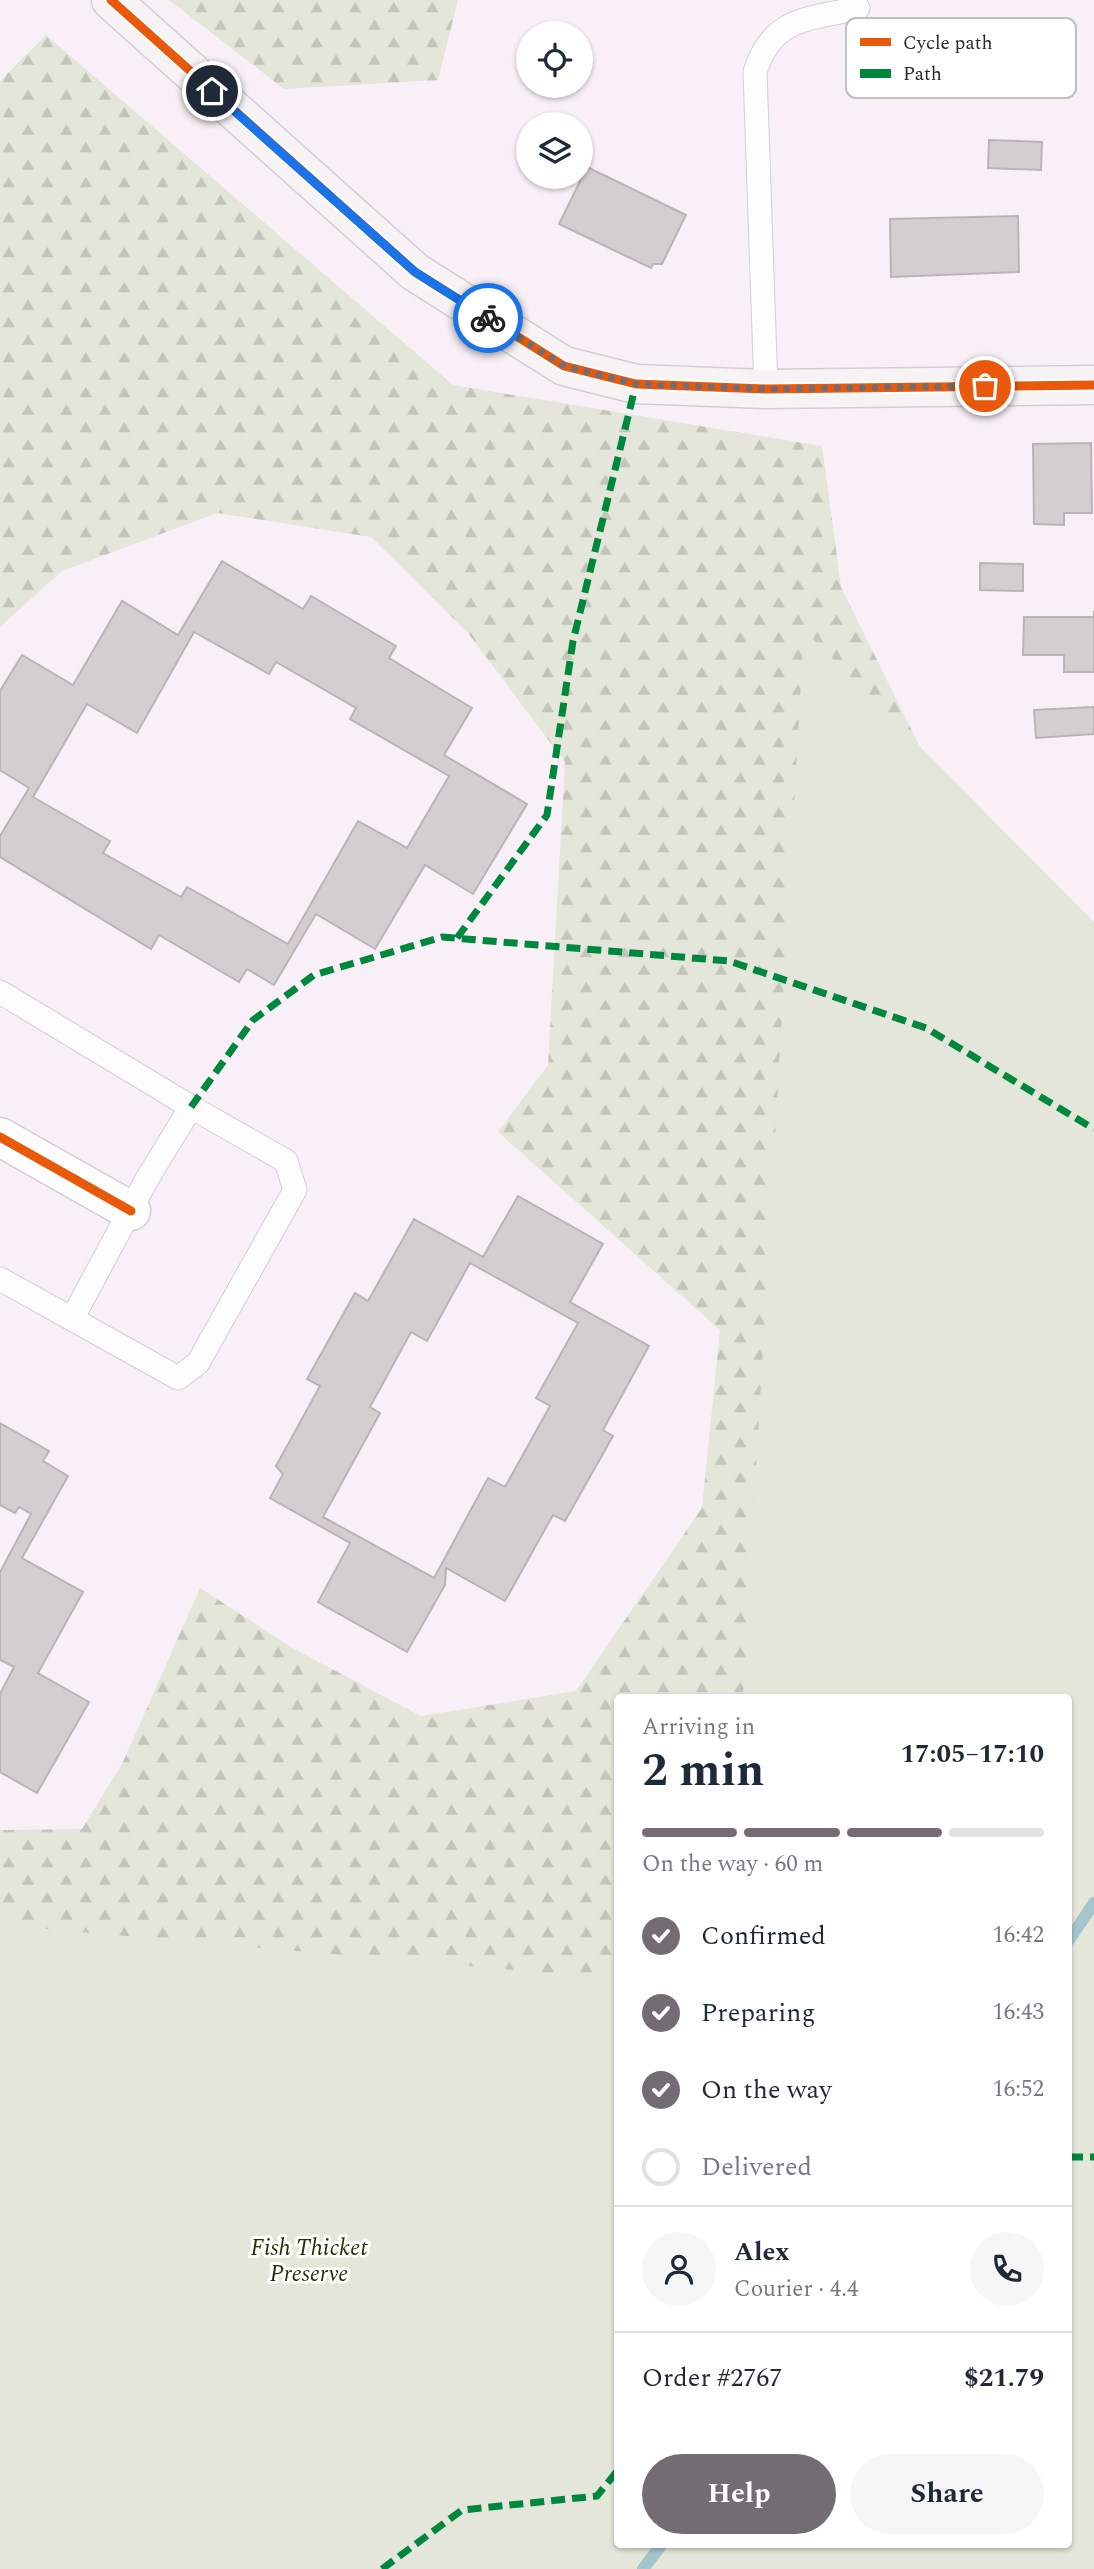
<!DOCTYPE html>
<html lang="en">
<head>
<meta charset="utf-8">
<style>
  :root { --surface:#fff; --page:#f6f6f7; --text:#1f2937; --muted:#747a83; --line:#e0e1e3; --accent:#736d73 }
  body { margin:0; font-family:Spectral,serif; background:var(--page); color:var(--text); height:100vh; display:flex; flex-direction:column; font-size:26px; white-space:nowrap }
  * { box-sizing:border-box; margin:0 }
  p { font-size:23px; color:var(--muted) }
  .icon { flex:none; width:38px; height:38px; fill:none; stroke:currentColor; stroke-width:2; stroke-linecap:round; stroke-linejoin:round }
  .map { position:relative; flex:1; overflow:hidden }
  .panel { position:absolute; left:614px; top:1694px; width:458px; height:854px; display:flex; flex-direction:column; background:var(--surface); border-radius:7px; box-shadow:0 2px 5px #0004 }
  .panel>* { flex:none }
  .fabs { position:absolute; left:516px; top:21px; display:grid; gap:14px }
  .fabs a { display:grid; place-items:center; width:77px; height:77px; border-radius:50%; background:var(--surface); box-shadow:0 2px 5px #0004; font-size:35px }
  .pin { position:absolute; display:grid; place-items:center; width:60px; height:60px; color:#fff; margin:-30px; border:4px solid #fff; border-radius:50%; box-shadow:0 2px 7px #0007 }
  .courier { position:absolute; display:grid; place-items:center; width:70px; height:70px; margin:-35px; border:5px solid #1a73e8; border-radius:50%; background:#fff; color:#222; box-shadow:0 2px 9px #0007 }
  .head em { font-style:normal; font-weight:700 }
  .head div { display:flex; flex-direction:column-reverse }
  .head { display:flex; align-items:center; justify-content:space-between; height:119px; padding:0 28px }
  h1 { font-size:46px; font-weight:700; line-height:52px }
  .bar { display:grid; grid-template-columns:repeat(4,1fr); gap:10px 7px; align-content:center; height:84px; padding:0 28px }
  .bar i { height:9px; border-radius:5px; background:var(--line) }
  .bar .selected { background:var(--accent) }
  .bar p { grid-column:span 4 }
  .line { display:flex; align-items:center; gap:18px; padding:0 28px; border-top:2px solid var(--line) }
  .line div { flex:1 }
  .round { display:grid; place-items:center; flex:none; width:74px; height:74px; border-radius:37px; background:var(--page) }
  ol { padding:0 28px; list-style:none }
  li { display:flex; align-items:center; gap:21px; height:77px }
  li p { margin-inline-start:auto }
  li .icon { padding:7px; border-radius:50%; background:var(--accent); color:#fff; stroke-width:4 }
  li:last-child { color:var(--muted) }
  li i { width:38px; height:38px; border:4px solid var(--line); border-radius:50% }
  .button { display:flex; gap:14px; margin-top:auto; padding:14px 28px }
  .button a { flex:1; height:80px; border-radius:42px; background:var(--accent); color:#fff; font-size:28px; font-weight:700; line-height:80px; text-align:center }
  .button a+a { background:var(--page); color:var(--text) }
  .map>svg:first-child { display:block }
</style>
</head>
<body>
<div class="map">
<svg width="1094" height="2569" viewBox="0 0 1094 2569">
  <defs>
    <pattern id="forest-firs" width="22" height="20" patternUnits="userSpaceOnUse" patternTransform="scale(1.75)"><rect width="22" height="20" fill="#e3e6d9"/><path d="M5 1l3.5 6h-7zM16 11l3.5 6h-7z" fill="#c3c5ba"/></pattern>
  </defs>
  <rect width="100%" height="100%" fill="#f8f0f6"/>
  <!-- forest -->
  <g fill="url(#forest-firs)" fill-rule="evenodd">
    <path d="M169 0H458L438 80 284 89Z"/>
    <path d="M46 35 453 385 822 446 841 587 986 881 1094 985V2569H0V1830L82 1829 123 1762 200 1588 296 1650 421 1716 576 1691 702 1508 720 1330 498 1132 548 1065 565 762 468 633 371 537 217 513 62 571 0 627V81ZM618 1698H1069V2544H618Z"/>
  </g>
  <!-- park -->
  <path fill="#e3e6d9" d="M804 630 1094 922V2569H0V1925L618 1979V2544H1069V1698L743 1697Z"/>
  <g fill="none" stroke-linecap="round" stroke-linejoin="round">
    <!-- stream -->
    <g stroke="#a4c5cb" stroke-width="12">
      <path d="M1069 1940 1094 1903"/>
      <path d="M643 2569 662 2544"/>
    </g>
  </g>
  <!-- building -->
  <g fill="#d5ced0" stroke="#bbb4b6" stroke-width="2" fill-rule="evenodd">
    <path d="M989 140 1042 142 1041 170 988 168Z"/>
    <path d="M587 167 686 215 662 264H653L651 268 559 224Z"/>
    <path d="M1018 216 1019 272 891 277 890 219Z"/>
    <path d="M1091 443 1092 513H1064V525L1034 524 1033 444Z"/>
    <path d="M222 561 303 609 311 596 396 646 389 658 472 708 444 755 527 804 473 894 425 865 375 949 316 914 274 985 247 969 239 982 159 935 151 949 0 857V836L29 788 0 770V691L22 655 73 685 122 601 178 635ZM194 632 269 674 276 662 356 708 350 719 449 776 407 848 358 821 288 944 187 887 181 897 103 853 110 841 33 797 87 704 137 733Z"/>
    <path d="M980 563 1023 564V591L980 590Z"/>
    <path d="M1094 611V672H1064V655H1023L1024 617H1094Z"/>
    <path d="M1094 707V734L1036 738 1034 710Z"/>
    <path d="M518 1196 603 1244 570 1302 649 1346 603 1430 613 1436 565 1521 553 1515 505 1601 446 1568 445 1585 407 1652 318 1602 350 1543 270 1498 283 1474 276 1466 320 1386 307 1379 355 1293 368 1301 414 1219 483 1257ZM470 1263 578 1323 536 1398 550 1406 505 1487 488 1478 434 1578 323 1517 380 1413 370 1407 411 1332 427 1341Z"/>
    <path d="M0 1423 49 1451 43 1461 68 1476 22 1558 83 1592 38 1673 89 1702 37 1793 0 1772V1694L14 1667 0 1660V1572L31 1514 19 1507 15 1513 0 1505Z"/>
  </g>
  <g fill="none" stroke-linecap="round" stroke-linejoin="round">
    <defs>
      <g id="lane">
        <path d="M766 389 755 72C773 16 808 20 858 8"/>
        <path d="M0 992 191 1107 147 1179 72 1319 0 1279"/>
        <path d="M72 1319 178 1378 198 1363 295 1190 286 1161 191 1107"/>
      </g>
      <path id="street" d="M0 1137 131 1211"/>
      <path id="secondary" d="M111 0 415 272 564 366 636 384 766 389 1094 385"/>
    </defs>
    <!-- lane casing -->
    <use href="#lane" stroke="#d3ced3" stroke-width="25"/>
    <!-- street casing -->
    <use href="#street" stroke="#d3ced3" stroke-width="41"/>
    <!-- secondary casing -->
    <use href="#secondary" stroke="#d3ced3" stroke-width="41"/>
    <!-- lane -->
    <use href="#lane" stroke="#fefdfe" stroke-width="23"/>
    <!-- street -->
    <use href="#street" stroke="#fefdfe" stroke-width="38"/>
    <!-- secondary -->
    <use href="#secondary" stroke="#f7f2f3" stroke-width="38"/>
    <!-- quiet -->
    <g stroke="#00873e" stroke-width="7" stroke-dasharray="14 7" stroke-linecap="butt">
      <path d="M457 938 547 815 573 641 636 384"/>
      <path d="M191 1107 253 1020 314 975 442 937 729 961 926 1028 1094 1129"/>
      <path d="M1069 2157H1094"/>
      <path d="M382 2569 462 2510 597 2496 618 2470"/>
    </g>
    <defs>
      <g id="cycleway">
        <path d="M111 0 415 272 564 366 636 384 766 389 1094 385"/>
        <path d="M0 1137 131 1211"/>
      </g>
    </defs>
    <!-- cycleway casing -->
    <use href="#cycleway" stroke="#fff" stroke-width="13"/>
    <!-- cycleway -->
    <use href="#cycleway" stroke="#e8590c" stroke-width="9"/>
  </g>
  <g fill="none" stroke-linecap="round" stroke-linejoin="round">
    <!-- done -->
    <path stroke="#736d73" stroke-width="7" stroke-dasharray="0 12.6" d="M488 318 564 366 636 384 766 389 985 386"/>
    <!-- route -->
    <path stroke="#1a73e8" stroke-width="9" d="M212 91 415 272 488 318"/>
  </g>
  <g text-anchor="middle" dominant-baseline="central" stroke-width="6" stroke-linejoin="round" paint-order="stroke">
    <!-- park labels -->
    <g font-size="23" font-style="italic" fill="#243004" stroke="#fff">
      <text x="309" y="2248">Fish Thicket<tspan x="309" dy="26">Preserve</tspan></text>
    </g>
  </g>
  <!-- legend -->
  <rect x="846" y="18" width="230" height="80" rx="10" fill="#fff" stroke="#c0bec0" stroke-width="2"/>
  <rect x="860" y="38" width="31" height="8" fill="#e8590c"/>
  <rect x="860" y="69" width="31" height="9" fill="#00873e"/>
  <g font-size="19" fill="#2c272c">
    <text x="903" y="49">Cycle path</text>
    <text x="903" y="80">Path</text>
  </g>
</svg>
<div class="fabs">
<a><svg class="icon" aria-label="locate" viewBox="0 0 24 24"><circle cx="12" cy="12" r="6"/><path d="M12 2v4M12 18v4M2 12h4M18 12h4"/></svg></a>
<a><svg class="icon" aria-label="layers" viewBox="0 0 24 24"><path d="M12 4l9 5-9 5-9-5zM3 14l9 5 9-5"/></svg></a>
</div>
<div class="pin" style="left:985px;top:386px;background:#ea580c"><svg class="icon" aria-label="bag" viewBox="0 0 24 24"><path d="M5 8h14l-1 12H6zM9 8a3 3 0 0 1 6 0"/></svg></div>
<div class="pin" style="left:212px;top:91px;background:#1f2937"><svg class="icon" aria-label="home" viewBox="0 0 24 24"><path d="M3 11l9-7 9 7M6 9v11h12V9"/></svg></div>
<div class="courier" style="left:488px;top:318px"><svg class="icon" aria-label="bike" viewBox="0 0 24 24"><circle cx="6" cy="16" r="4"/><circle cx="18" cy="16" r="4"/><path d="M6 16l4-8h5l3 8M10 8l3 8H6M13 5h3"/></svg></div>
<section class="panel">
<div class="head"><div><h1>2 min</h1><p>Arriving in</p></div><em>17:05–17:10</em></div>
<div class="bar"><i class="selected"></i><i class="selected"></i><i class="selected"></i><i></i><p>On the way · 60 m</p></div>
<ol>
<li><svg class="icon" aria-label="check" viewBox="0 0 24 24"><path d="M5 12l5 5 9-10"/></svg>Confirmed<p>16:42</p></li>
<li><svg class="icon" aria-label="check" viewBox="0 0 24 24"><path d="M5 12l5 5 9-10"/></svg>Preparing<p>16:43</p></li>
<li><svg class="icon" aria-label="check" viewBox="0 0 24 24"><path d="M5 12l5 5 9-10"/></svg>On the way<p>16:52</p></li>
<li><i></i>Delivered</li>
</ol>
<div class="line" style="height:126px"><a class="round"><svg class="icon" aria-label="person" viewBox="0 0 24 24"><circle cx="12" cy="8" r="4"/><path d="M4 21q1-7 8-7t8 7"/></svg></a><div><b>Alex</b><p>Courier · 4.4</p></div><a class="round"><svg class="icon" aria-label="phone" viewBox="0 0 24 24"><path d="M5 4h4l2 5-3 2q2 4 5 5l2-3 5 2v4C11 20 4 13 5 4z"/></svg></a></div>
<div class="line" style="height:91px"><div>Order #2767</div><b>$21.79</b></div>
<div class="button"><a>Help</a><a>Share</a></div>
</section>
</div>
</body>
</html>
